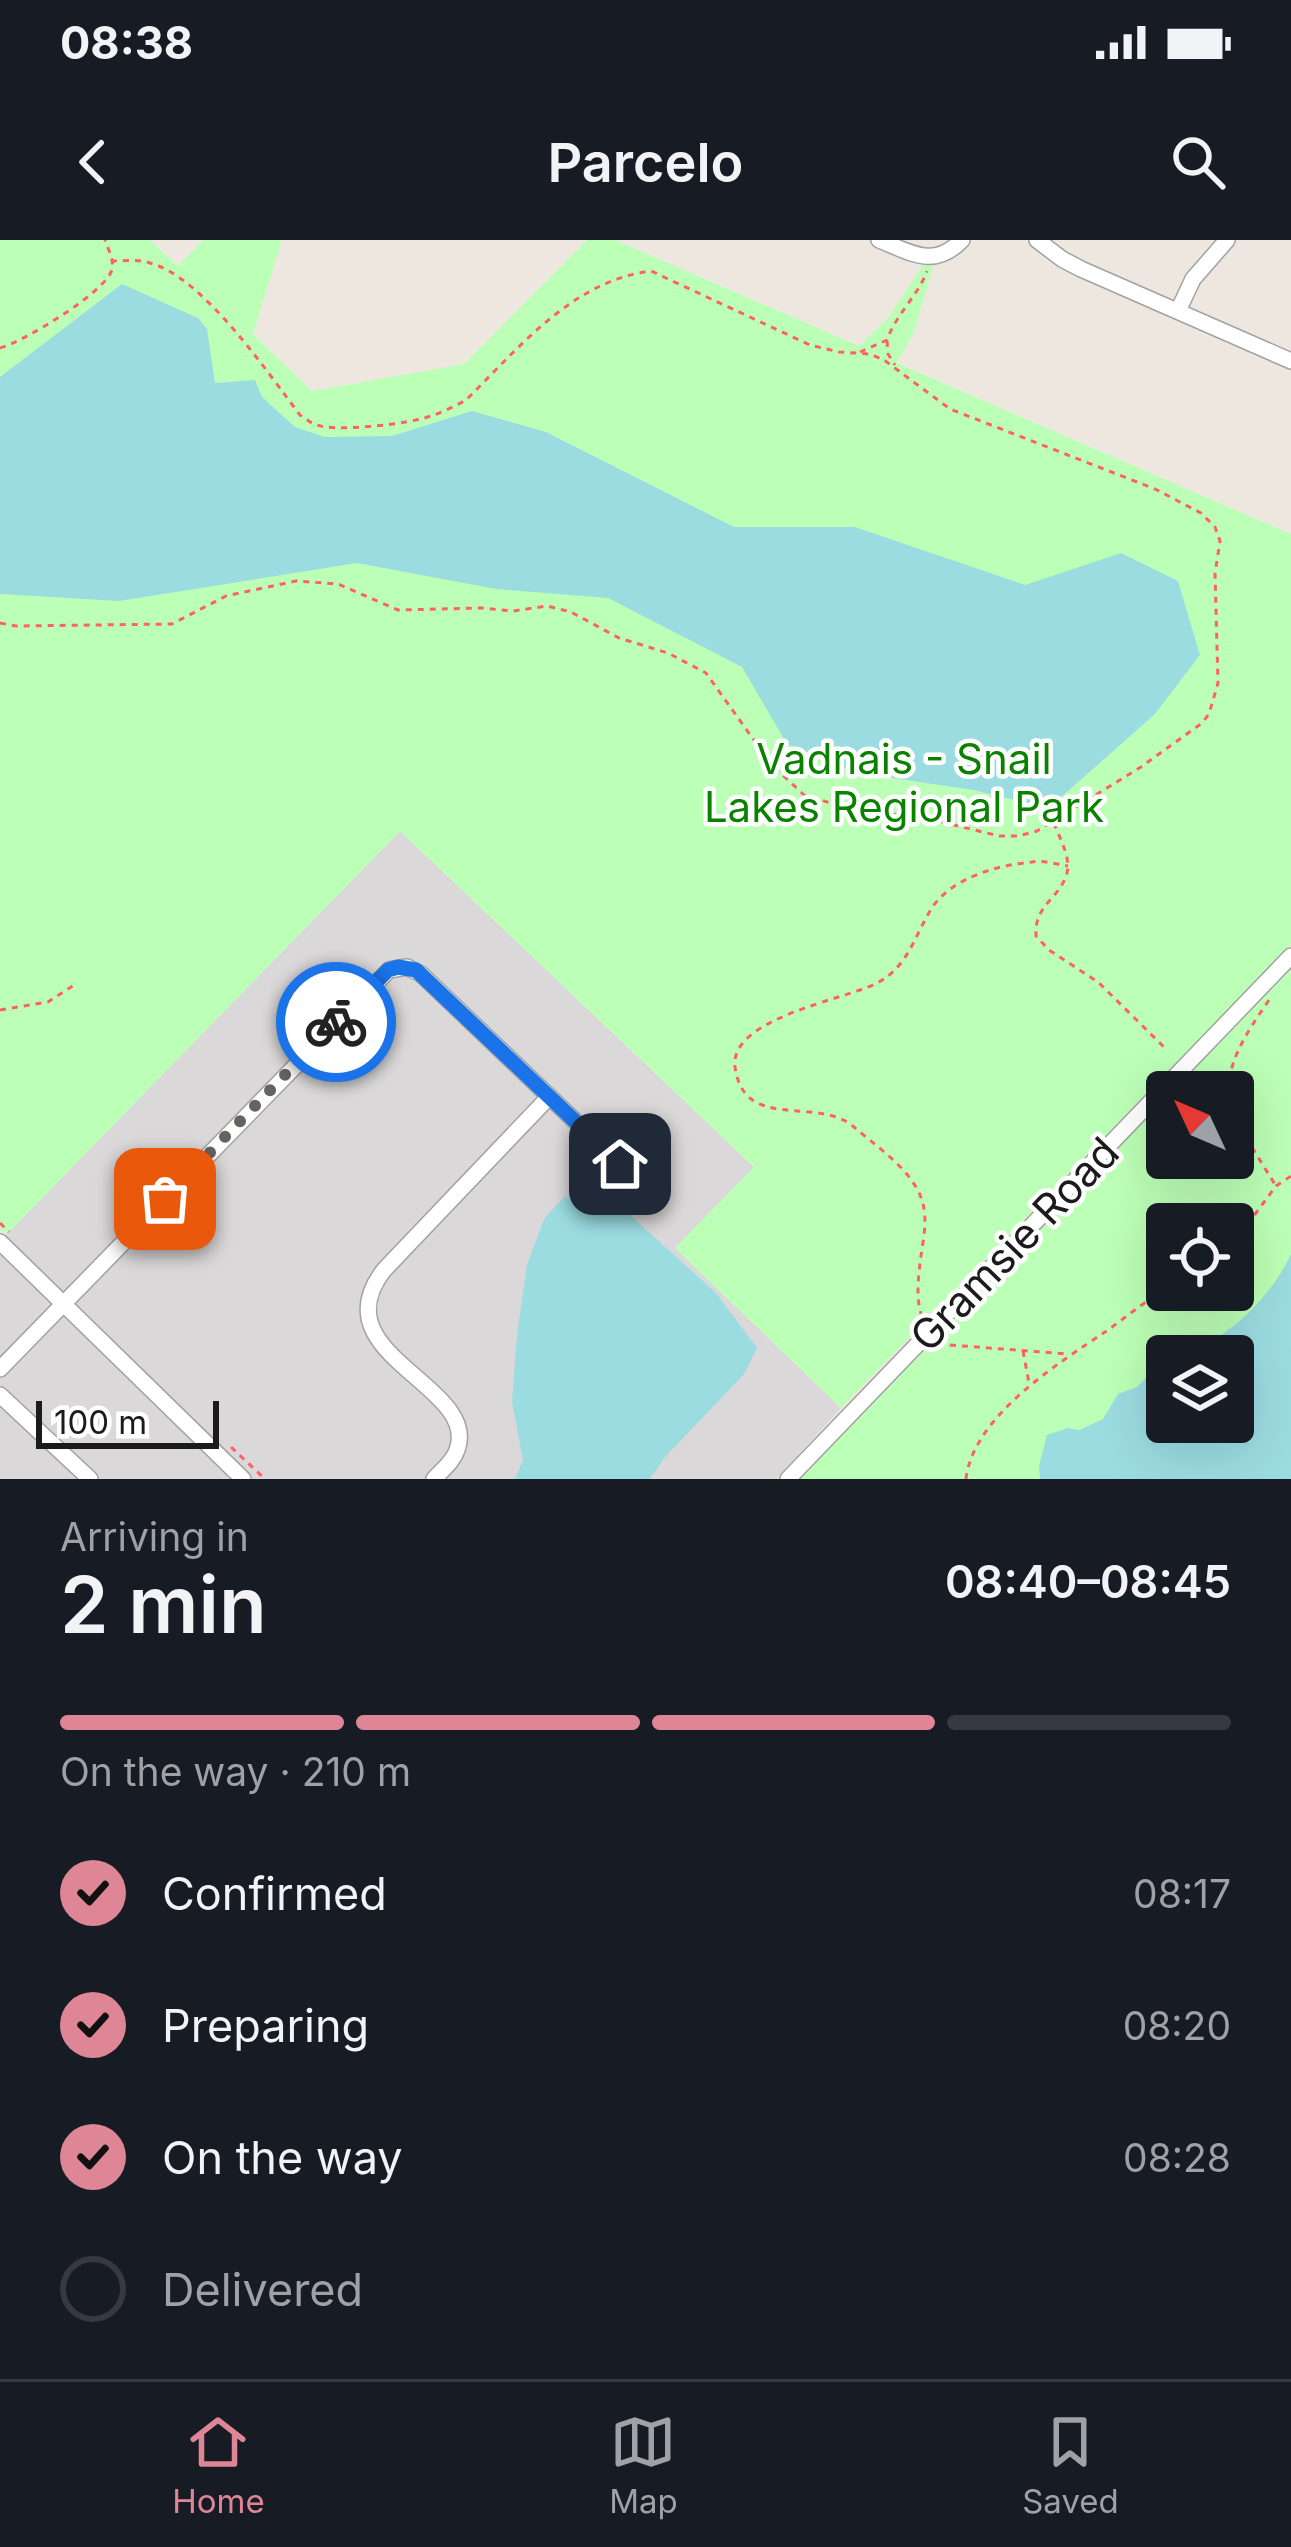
<!DOCTYPE html>
<html lang="en">
<head>
<meta charset="utf-8">
<style>
  :root { --surface:#171b24; --page:#242831; --text:#f1f3f6; --muted:#9ea1a6; --line:#363941; --accent:#de8696 }
  body { margin:0; font-family:Inter,sans-serif; background:var(--page); color:var(--text); height:100vh; display:flex; flex-direction:column; font-size:45px; white-space:nowrap }
  * { box-sizing:border-box; margin:0 }
  p { font-size:39px; color:var(--muted) }
  .icon { flex:none; width:66px; height:66px; fill:none; stroke:currentColor; stroke-width:2; stroke-linecap:round; stroke-linejoin:round }
  .map { position:relative; height:1239px; overflow:hidden }
  .side { display:flex; flex-direction:column; background:var(--surface); flex:1 }
  .side>* { flex:none }
  .needle { width:78px; rotate:314deg }
  .fabs { position:absolute; left:1146px; top:831px; display:grid; gap:24px }
  .fabs a { display:grid; place-items:center; width:108px; height:108px; border-radius:12px; background:var(--surface); box-shadow:0 12px 48px #0002; font-size:60px }
  .scale { position:absolute; left:36px; bottom:30px; width:183px; box-sizing:border-box; padding-left:12px; border:6px solid #1b1b1b; border-top:0; font-size:33px; line-height:42px; white-space:nowrap; color:#1b1b1b; -webkit-text-stroke:9px #fff; paint-order:stroke }
  .pin { position:absolute; display:grid; place-items:center; width:102px; height:102px; color:#fff; margin:-51px; border-radius:24px; box-shadow:0 6px 18px #0006 }
  .courier { position:absolute; display:grid; place-items:center; width:120px; height:120px; margin:-60px; border:9px solid #1a73e8; border-radius:50%; background:#fff; color:#222; box-shadow:0 3px 15px #0007 }
  .head em { font-style:normal; font-weight:600 }
  .head div { display:flex; flex-direction:column-reverse }
  .head { display:flex; align-items:center; justify-content:space-between; height:204px; padding:0 60px }
  h1 { font-size:78px; font-weight:600; line-height:90px }
  .bar { display:grid; grid-template-columns:repeat(4,1fr); gap:18px 12px; align-content:center; height:144px; padding:0 60px }
  .bar i { height:15px; border-radius:9px; background:var(--line) }
  .bar .on { background:var(--accent) }
  .bar p { grid-column:span 4 }
  ol { padding:0 60px; list-style:none }
  li { display:flex; align-items:center; gap:36px; height:132px }
  li p { margin-inline-start:auto }
  li .icon { padding:12px; border-radius:50%; background:var(--accent); color:#111; stroke-width:4 }
  li:last-child { color:var(--muted) }
  li i { width:66px; height:66px; border:6px solid var(--line); border-radius:50% }
  .status { display:flex; justify-content:space-between; align-items:center; height:84px; padding:0 60px; background:var(--surface); direction:ltr }
  .status svg { height:33px; fill:currentColor }
  header { display:flex; justify-content:space-between; align-items:center; height:156px; padding:0 60px; background:var(--surface); font-size:54px; font-weight:600 }
  .menu { display:flex; justify-content:space-around; align-items:center; height:168px; border-top:3px solid var(--line); background:var(--surface); font-size:33px; color:var(--muted) }
  .menu a { display:grid; justify-items:center; gap:6px }
  .menu .on { color:var(--accent) }
  .map>svg:first-child { display:block }
</style>
</head>
<body>
<div class="status"><b>08:38</b><svg viewBox="0 0 49 12"><path d="M0 12V9h3v3zM5 12V6h3v6zM10 12V3h3v9zM15 12V0h3v12zM26 1h20v11H26zM47 4h2v5h-2z"/></svg></div>
<header><svg class="icon" aria-label="back" viewBox="0 0 24 24"><path d="M15 5l-7 7 7 7"/></svg>Parcelo<svg class="icon" aria-label="search" viewBox="0 0 24 24"><circle cx="10" cy="10" r="6"/><path d="M15 15l6 6"/></svg></header>
<div class="map">
<svg width="1291" height="1239" viewBox="0 0 1291 1239">
  <rect width="100%" height="100%" fill="#eee7df"/>
  <!-- residential -->
  <path fill="#dad8d8" d="M400 591 755 928 676 1009 841 1168 776 1239H0V1001Z"/>
  <!-- park -->
  <g fill="#bcffb6" fill-rule="evenodd">
    <path d="M0 0H150L178 26 203 0H282L253 94 312 151 464 124 587 0H615L859 106 887 79 923 25 933 26 914 93 897 123 1291 294V704L841 1168 675 1008 754 927 400 591 7 994 0 988Z"/>
    <path d="M1291 728V1239H798L1167 857V918H1233V852H1172ZM1167 984H1233V1050H1167ZM1167 1116H1233V1182H1167Z"/>
  </g>
  <!-- water -->
  <g fill="#9bdce1">
    <path d="M122 44 198 78 207 89 215 143 255 140 262 157 295 187 325 197 392 196 472 171 546 192 734 287H855L1025 345 1121 313 1178 341 1200 415 1155 474 1049 568 973 550 859 533 787 504 742 427 608 358 496 349 357 323 119 361 0 354V137Z"/>
    <path d="M564 957 620 966 716 1053 757 1108 744 1134 665 1217 650 1239H515L523 1220 512 1162 517 1095 527 1025 544 979Z"/>
    <path d="M1291 1014V1239H1040L1039 1226 1047 1195 1068 1188 1079 1190 1103 1179 1118 1154 1137 1147 1162 1121 1167 1119V1182H1233V1116H1179C1226 1101 1271 1058 1291 1014Z"/>
  </g>
  <g fill="none" stroke-linecap="round" stroke-linejoin="round">
    <defs>
      <g id="minor">
        <path d="M879 0C912 13 934 29 962 0"/>
        <path d="M1037 0 1062 19 1081 29 1291 121"/>
        <path d="M1178 71 1193 39 1227 0"/>
        <path d="M0 1002 243 1239"/>
        <path d="M0 1129 389 730 407 727 421 734 620 924"/>
        <path d="M0 1155 90 1239"/>
        <path d="M434 1239C442 1230 453 1222 457 1210 481 1145 318 1115 384 1030L549 857"/>
        <path d="M788 1239 1291 716"/>
      </g>
    </defs>
    <!-- minor casing -->
    <use href="#minor" stroke="#a2a2a2" stroke-width="18"/>
    <!-- path -->
    <g stroke="#ff6069" stroke-width="3" stroke-dasharray="6 6" stroke-linecap="butt">
      <path d="M887 101 888 114 895 125"/>
      <path d="M0 108C23 102 108 51 112 29 114 19 108 9 105 0"/>
      <path d="M860 112 887 100C896 74 918 56 927 31"/>
      <path d="M0 383 16 386 172 384 226 356 296 341 338 344 398 370 481 368 513 371 547 366 571 372 619 398 668 413 706 433 771 524 804 555 847 568 930 579 999 596H1018L1037 591 1141 527 1202 483 1209 474 1218 443 1215 334 1220 301 1215 287 1201 273 1155 249 950 169 884 120 870 114 839 112 810 105 651 31C572 41 519 108 466 160 455 166 443 172 431 176 408 184 350 190 326 187 315 186 308 181 300 175 267 132 203 37 150 23 139 19 125 21 113 21"/>
      <path d="M1054 583C1059 597 1071 617 1067 633 1060 659 1034 664 1036 696L1049 710 1098 742 1167 810"/>
      <path d="M0 770 48 762 74 745"/>
      <path d="M1197 840 1209 852"/>
      <path d="M1228 852C1229 817 1250 788 1269 760"/>
      <path d="M1233 877 1276 946"/>
      <path d="M0 983 9 992"/>
      <path d="M1233 1004 1276 946 1291 936"/>
      <path d="M922 1077C916 1060 918 1042 920 1023 922 1006 927 986 924 969 919 934 878 908 854 887 817 855 744 893 735 827 729 779 842 760 875 744 910 727 914 694 934 665 955 637 998 625 1032 622 1043 620 1056 624 1068 626"/>
      <path d="M941 1097 950 1105 1068 1114"/>
      <path d="M1023 1111 1029 1143"/>
      <path d="M231 1207 265 1239"/>
      <path d="M966 1239C973 1177 1057 1124 1105 1092 1126 1078 1144 1060 1168 1050"/>
    </g>
    <!-- minor -->
    <use href="#minor" stroke="#fff" stroke-width="15"/>
  </g>
  <g fill="none" stroke-linecap="round" stroke-linejoin="round">
    <!-- done -->
    <path stroke="#656260" stroke-width="12" stroke-dasharray="0 21.6" d="M165 959 336 782"/>
    <!-- route -->
    <path stroke="#1a73e8" stroke-width="15" d="M336 782 388 730 398 727 416 730 620 924"/>
  </g>
  <g text-anchor="middle" dominant-baseline="central" stroke-width="9" stroke-linejoin="round" paint-order="stroke">
    <!-- park labels -->
    <g font-size="42" fill="#0a8200" stroke="#fff">
      <text x="904" y="518">Vadnais - Snail<tspan x="904" dy="48">Lakes Regional Park</tspan></text>
    </g>
    <!-- street labels -->
    <g font-size="42" fill="#1b1b1b" stroke="#fff">
      <text transform="translate(1014 1004) rotate(-46)">Gramsie Road</text>
    </g>
  </g>
</svg>
<div class="fabs">
<a><svg class="needle" viewBox="-14 -14 28 28"><path d="M0-13l5 13h-10z" fill="#e53935"/><path d="M0 13l5-13h-10z" fill="#9ea1a6"/></svg></a>
<a><svg class="icon" aria-label="locate" viewBox="0 0 24 24"><circle cx="12" cy="12" r="6"/><path d="M12 2v4M12 18v4M2 12h4M18 12h4"/></svg></a>
<a><svg class="icon" aria-label="layers" viewBox="0 0 24 24"><path d="M12 4l9 5-9 5-9-5zM3 14l9 5 9-5"/></svg></a>
</div>
<div class="scale">100 m</div>
<div class="pin" style="left:165px;top:959px;background:#ea580c"><svg class="icon" aria-label="bag" viewBox="0 0 24 24"><path d="M5 8h14l-1 12H6zM9 8a3 3 0 0 1 6 0"/></svg></div>
<div class="pin" style="left:620px;top:924px;background:#1f2937"><svg class="icon" aria-label="home" viewBox="0 0 24 24"><path d="M3 11l9-7 9 7M6 9v11h12V9"/></svg></div>
<div class="courier" style="left:336px;top:782px"><svg class="icon" aria-label="bike" viewBox="0 0 24 24"><circle cx="6" cy="16" r="4"/><circle cx="18" cy="16" r="4"/><path d="M6 16l4-8h5l3 8M10 8l3 8H6M13 5h3"/></svg></div>
</div>
<section class="side">
<div class="head"><div><h1>2 min</h1><p>Arriving in</p></div><em>08:40–08:45</em></div>
<div class="bar"><i class="on"></i><i class="on"></i><i class="on"></i><i></i><p>On the way · 210 m</p></div>
<ol>
<li><svg class="icon" aria-label="check" viewBox="0 0 24 24"><path d="M5 12l5 5 9-10"/></svg>Confirmed<p>08:17</p></li>
<li><svg class="icon" aria-label="check" viewBox="0 0 24 24"><path d="M5 12l5 5 9-10"/></svg>Preparing<p>08:20</p></li>
<li><svg class="icon" aria-label="check" viewBox="0 0 24 24"><path d="M5 12l5 5 9-10"/></svg>On the way<p>08:28</p></li>
<li><i></i>Delivered</li>
</ol>
</section>
<nav class="menu">
<a class="on"><svg class="icon" aria-label="home" viewBox="0 0 24 24"><path d="M3 11l9-7 9 7M6 9v11h12V9"/></svg>Home</a>
<a><svg class="icon" aria-label="map" viewBox="0 0 24 24"><path d="M3 6l6-2 6 2 6-2v14l-6 2-6-2-6 2zM9 4v14M15 6v14"/></svg>Map</a>
<a><svg class="icon" aria-label="saved" viewBox="0 0 24 24"><path d="M7 4h10v16l-5-4-5 4z"/></svg>Saved</a>
</nav>
</body>
</html>
